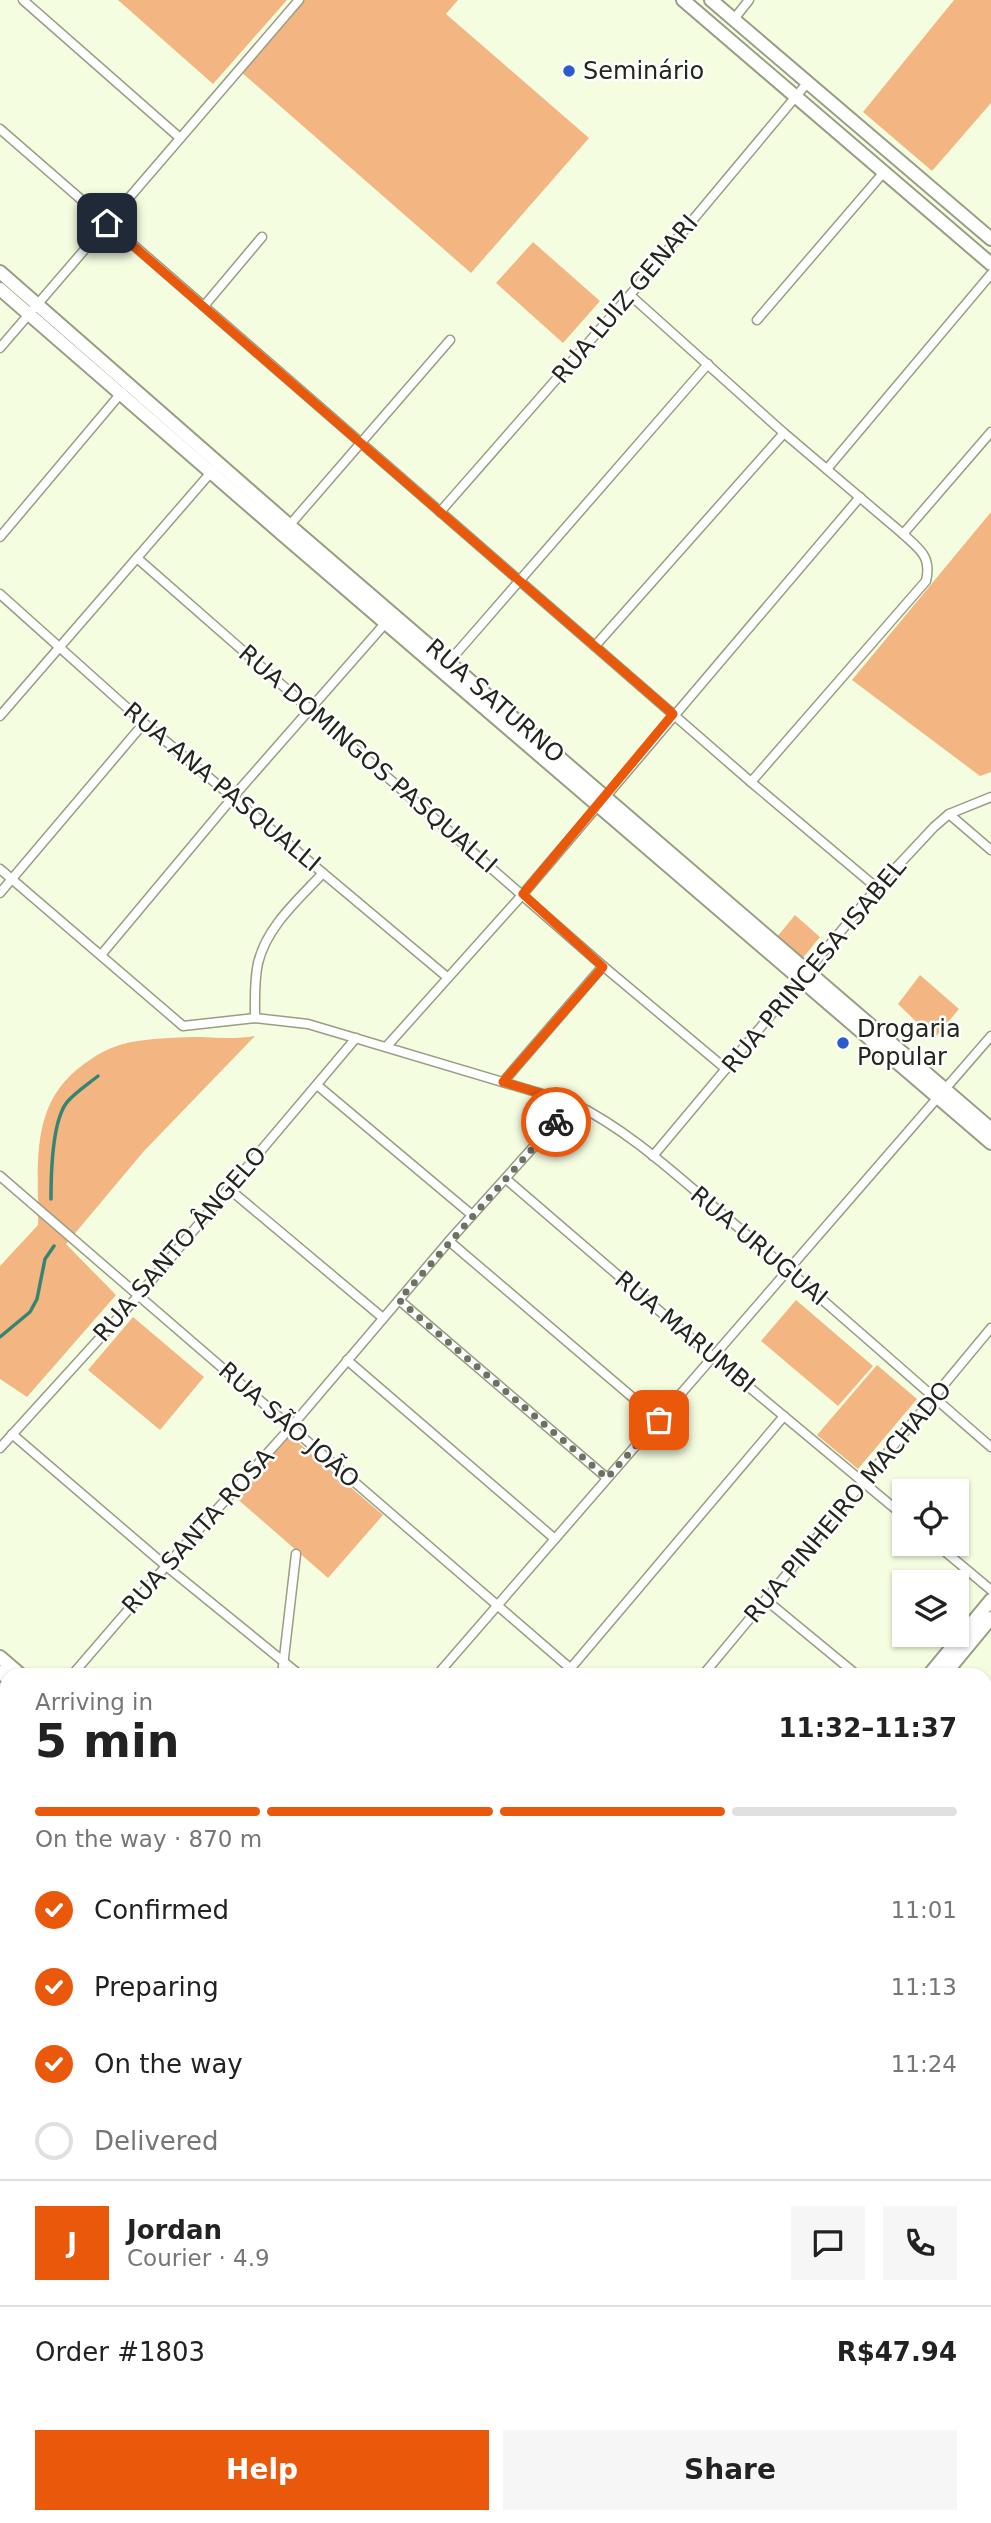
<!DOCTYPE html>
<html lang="en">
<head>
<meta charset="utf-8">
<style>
  :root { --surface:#fff; --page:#f6f6f6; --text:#222; --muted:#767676; --line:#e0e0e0; --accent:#ea580c }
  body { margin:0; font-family:"DejaVu Sans",sans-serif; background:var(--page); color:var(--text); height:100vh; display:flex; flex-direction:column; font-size:26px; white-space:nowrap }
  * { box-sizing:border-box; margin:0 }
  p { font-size:23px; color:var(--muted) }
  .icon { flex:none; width:38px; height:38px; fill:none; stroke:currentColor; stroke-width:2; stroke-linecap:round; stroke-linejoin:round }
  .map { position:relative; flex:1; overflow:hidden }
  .side { position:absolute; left:0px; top:1668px; width:992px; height:856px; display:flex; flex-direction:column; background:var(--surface); border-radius:21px 21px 0 0; box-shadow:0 2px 5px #0004 }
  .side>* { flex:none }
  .buttons { position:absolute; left:892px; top:1479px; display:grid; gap:14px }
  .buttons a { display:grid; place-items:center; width:77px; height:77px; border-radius:0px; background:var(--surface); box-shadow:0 2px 5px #0004; font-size:35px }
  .pin { position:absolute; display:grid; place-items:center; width:60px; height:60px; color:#fff; margin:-30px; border-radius:14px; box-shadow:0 4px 10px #0006 }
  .courier { position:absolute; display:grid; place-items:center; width:70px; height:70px; margin:-35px; border:5px solid #ea580c; border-radius:50%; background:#fff; color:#222; box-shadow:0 2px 9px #0007 }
  .summary em { font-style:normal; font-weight:700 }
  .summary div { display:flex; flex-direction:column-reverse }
  .summary { display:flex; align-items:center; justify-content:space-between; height:119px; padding:0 35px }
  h1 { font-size:46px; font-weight:700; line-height:52px }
  .bar { display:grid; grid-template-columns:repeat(4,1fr); gap:10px 7px; align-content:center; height:84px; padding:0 35px }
  .bar i { height:9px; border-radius:5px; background:var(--line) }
  .bar .on { background:var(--accent) }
  .bar p { grid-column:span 4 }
  .line { display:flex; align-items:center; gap:18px; padding:0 35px; border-top:2px solid var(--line) }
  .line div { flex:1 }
  .round { display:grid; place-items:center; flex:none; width:74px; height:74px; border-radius:0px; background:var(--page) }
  ol { padding:0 35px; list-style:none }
  li { display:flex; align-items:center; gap:21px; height:77px }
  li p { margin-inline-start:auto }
  li .icon { padding:7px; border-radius:50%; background:var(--accent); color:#fff; stroke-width:4 }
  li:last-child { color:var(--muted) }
  li i { width:38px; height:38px; border:4px solid var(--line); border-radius:50% }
  .action { display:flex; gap:14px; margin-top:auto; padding:14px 35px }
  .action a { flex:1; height:80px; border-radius:0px; background:var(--accent); color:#fff; font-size:28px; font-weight:700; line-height:80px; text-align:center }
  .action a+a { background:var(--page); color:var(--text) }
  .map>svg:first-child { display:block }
</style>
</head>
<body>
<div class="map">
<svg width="991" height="2523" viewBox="0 0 991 2523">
  <rect width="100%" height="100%" fill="#f5fde1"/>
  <!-- green -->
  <g fill="#f3b682">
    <path d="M118 0H287L213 84Z"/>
    <path d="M304 0H458L446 14 589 138 471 273 241 72Z"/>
    <path d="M954 0H991V103L932 171 863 112Z"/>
    <path d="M533 242 600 301 563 343 496 283Z"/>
    <path d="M991 512V772L980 776 852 680Z"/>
    <path d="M795 915 820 937 802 959 777 937Z"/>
    <path d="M920 975 959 1009 934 1039 898 1004Z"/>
    <path d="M255 1036 144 1151 66 1244 116 1295 27 1397 0 1379V1266L38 1225C39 1165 28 1104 84 1064 102 1051 116 1044 138 1041 158 1038 181 1037 202 1037 220 1038 237 1039 255 1036Z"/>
    <path d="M796 1300 873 1366 838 1406 761 1341Z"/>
    <path d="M133 1317 204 1377 160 1430 88 1370Z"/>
    <path d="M877 1365 917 1399 858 1469 817 1435Z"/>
    <path d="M287 1433 383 1515 328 1578 234 1496Z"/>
  </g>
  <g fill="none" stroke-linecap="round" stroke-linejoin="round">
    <!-- stream -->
    <g stroke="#368572" stroke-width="3.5">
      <path d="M51 1199C51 1175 52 1119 68 1101 76 1092 88 1084 98 1076"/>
      <path d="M0 1337 30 1312 37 1299 45 1259 54 1246"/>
    </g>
    <defs>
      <g id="street">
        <path d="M23 0 180 138"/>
        <path d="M734 19 749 0"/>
        <path d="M0 129 751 782 877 888"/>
        <path d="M630 295 784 433 903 534C919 549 932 556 926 581L751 782"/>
        <path d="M204 306 262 237"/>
        <path d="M757 320 884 172"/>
        <path d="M0 348 299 0"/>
        <path d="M827 469 991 274"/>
        <path d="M440 512 630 295 808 82"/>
        <path d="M288 527 450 340"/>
        <path d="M903 534 991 432"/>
        <path d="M0 537 122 392"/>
        <path d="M137 558 603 966 726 1069"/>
        <path d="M0 594 144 723 447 977"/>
        <path d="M595 646 784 433"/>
        <path d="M447 664 708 364"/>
        <path d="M0 716 213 470"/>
        <path d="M949 814 991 850"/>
        <path d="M0 869 183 1026 255 1018 308 1024 573 1103C630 1131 677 1176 726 1217 815 1292 902 1370 991 1447"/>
        <path d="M0 893 144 723"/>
        <path d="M101 955 233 797 389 619"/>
        <path d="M255 1018C255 1000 254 981 258 963 267 926 299 899 323 873"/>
        <path d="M387 1046 523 894 860 497"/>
        <path d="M503 1082 603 966"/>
        <path d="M317 1085 472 1215"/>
        <path d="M653 1156 877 888 934 827 949 814 991 797"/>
        <path d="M0 1176 578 1675"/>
        <path d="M506 1179 713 1357 905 1517"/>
        <path d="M228 1188 383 1318"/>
        <path d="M449 1241 659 1420"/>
        <path d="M399 1300 607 1478"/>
        <path d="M347 1360 555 1539"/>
        <path d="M12 1434 166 1566 300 1675"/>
        <path d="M0 1448 139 1295 356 1038"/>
        <path d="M936 1544 991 1590"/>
        <path d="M766 1600 857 1675"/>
        <path d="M72 1675 166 1566 291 1427 449 1241 573 1103"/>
        <path d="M282 1675 296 1554"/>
        <path d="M437 1675 991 1036"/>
        <path d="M565 1675 784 1416"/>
        <path d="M703 1675 991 1328"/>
        <path d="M0 1757 7 1749"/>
        <path d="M985 1783 991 1788"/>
        <path d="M985 1891 991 1884"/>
        <path d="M0 1912 7 1918"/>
        <path d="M985 2024 991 2029"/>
        <path d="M0 2152 7 2158"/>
        <path d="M985 2176 991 2169"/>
        <path d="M985 2269 991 2274"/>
        <path d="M985 2464 991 2457"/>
        <path d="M0 2484 7 2475"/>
        <path d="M423 2516 431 2523"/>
        <path d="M706 2516 714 2523"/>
        <path d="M207 2523 213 2516"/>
        <path d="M452 2523 458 2516"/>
        <path d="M696 2523 702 2516"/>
        <path d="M934 2523 940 2516"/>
      </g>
      <g id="secondary">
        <path d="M683 0 991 264"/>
        <path d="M711 0 991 239"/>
        <path d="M0 272 289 525 991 1129"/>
        <path d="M0 289 282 534 991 1143"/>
        <path d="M0 1657 21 1675"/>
        <path d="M0 1672 7 1678"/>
        <path d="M929 1675 991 1600"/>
        <path d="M944 1675 991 1618"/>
        <path d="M0 2183 7 2175"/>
        <path d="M0 2205 7 2197"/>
        <path d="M0 2397 7 2403"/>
        <path d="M985 2507 991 2512"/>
        <path d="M140 2516 148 2523"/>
        <path d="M977 2516 985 2523"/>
      </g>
    </defs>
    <!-- street casing -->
    <use href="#street" stroke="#979e84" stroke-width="11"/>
    <!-- secondary casing -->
    <use href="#secondary" stroke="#979e84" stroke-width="16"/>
    <!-- street -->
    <use href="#street" stroke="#fff" stroke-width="8"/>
    <!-- secondary -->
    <use href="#secondary" stroke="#fff" stroke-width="12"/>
  </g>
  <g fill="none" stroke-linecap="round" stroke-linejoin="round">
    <!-- done -->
    <path stroke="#6c7161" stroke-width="7" stroke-dasharray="0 12.6" d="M556 1122 399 1300 607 1478 659 1420"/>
    <!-- route -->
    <path stroke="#ea580c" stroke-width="9" d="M107 223 673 714 523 894 603 967 503 1082 573 1103 556 1122"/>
  </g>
  <!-- markers -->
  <g fill="#2a5dcb" stroke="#fff" stroke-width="2.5">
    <circle cx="569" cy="71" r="7"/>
    <circle cx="843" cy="1043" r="7"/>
  </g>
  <g text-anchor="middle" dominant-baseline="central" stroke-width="5" stroke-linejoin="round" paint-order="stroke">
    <!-- poi labels -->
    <g font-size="24" fill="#23261c" stroke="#fff" text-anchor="start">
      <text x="583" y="71">Seminário</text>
      <text x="857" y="1029">Drogaria<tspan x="857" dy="28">Popular</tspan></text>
    </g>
    <!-- street labels -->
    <g font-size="24" fill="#23261c" stroke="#fff">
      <text transform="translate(625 299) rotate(-50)">RUA LUIZ GENARI</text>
      <text transform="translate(495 701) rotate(41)">RUA SATURNO</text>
      <text transform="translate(368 759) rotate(41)">RUA DOMINGOS PASQUALLI</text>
      <text transform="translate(222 787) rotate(40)">RUA ANA PASQUALLI</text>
      <text transform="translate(814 966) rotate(-50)">RUA PRINCESA ISABEL</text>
      <text transform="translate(180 1244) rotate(-49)">RUA SANTO ÂNGELO</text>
      <text transform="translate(759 1246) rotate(40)">RUA URUGUAI</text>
      <text transform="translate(685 1332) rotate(40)">RUA MARUMBI</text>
      <text transform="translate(289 1425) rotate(41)">RUA SÃO JOÃO</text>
      <text transform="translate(848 1502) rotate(-50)">RUA PINHEIRO MACHADO</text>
      <text transform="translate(198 1531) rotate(-48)">RUA SANTA ROSA</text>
    </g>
  </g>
</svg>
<div class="buttons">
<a><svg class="icon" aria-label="locate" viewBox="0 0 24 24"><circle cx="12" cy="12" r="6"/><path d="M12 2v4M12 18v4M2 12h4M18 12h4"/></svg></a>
<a><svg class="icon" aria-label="layers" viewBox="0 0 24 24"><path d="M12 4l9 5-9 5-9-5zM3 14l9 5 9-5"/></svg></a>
</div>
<div class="pin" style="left:659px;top:1420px;background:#ea580c"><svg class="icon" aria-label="bag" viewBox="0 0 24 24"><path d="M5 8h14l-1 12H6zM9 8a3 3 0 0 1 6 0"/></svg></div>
<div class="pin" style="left:107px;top:223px;background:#1f2937"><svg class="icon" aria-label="home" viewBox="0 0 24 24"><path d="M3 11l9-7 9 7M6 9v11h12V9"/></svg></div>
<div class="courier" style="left:556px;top:1122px"><svg class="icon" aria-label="bike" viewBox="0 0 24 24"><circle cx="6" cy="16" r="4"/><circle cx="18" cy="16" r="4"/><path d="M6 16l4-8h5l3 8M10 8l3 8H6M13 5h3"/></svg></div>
<section class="side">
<div class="summary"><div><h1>5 min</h1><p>Arriving in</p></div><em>11:32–11:37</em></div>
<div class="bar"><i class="on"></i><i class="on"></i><i class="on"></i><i></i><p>On the way · 870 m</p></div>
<ol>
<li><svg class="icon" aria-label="check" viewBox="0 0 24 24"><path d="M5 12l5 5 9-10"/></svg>Confirmed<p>11:01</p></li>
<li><svg class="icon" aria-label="check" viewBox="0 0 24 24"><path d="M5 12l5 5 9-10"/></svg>Preparing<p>11:13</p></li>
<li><svg class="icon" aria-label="check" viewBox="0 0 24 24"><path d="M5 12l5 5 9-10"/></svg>On the way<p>11:24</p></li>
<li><i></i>Delivered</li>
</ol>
<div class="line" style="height:126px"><b class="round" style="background:var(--accent);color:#fff">J</b><div><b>Jordan</b><p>Courier · 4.9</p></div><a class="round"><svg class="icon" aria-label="chat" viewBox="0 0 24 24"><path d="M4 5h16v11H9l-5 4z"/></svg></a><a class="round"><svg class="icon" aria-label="phone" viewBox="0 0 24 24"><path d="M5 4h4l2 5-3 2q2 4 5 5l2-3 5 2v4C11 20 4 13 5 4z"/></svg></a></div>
<div class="line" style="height:91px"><div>Order #1803</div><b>R$47.94</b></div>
<div class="action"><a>Help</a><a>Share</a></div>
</section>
</div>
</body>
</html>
